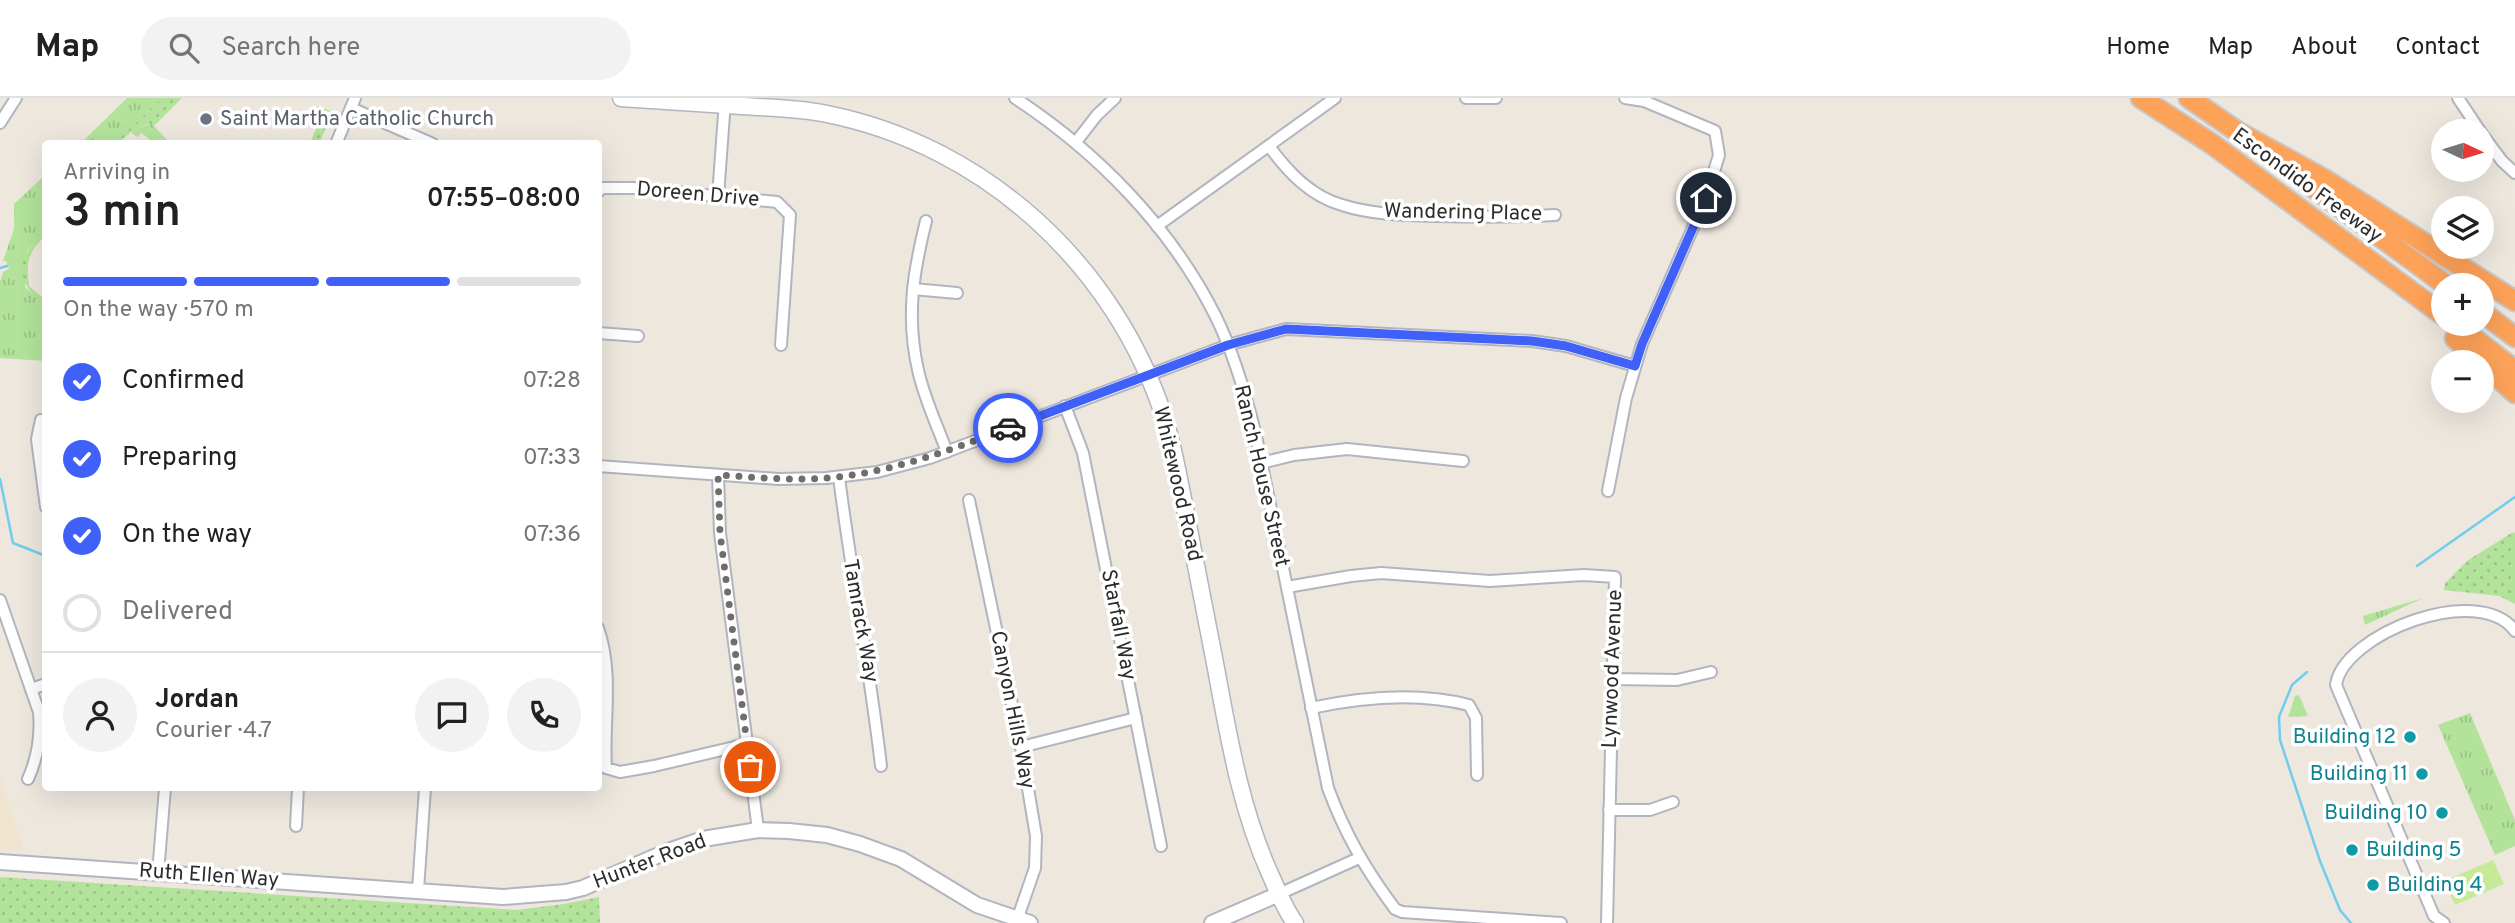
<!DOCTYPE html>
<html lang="en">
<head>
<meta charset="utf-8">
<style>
  :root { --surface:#fff; --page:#f2f2f2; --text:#202124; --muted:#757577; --line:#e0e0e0; --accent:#3f60f9 }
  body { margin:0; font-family:Overpass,sans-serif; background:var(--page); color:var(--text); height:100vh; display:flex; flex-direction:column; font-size:26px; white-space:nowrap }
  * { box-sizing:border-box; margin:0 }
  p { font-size:23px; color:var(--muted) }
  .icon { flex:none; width:38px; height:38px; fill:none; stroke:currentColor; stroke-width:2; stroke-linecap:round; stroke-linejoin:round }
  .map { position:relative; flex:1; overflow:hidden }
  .drawer { position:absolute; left:42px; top:42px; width:560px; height:651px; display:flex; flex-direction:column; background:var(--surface); border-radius:7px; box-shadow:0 7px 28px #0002 }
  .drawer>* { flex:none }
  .needle { width:46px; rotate:94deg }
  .tools { position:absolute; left:2431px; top:21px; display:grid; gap:14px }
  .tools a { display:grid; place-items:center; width:63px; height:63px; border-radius:50%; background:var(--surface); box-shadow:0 7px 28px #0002; font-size:35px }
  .pin { position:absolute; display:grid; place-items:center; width:60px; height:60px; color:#fff; margin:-30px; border:4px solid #fff; border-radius:50%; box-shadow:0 2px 7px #0007 }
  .courier { position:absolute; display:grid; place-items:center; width:70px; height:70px; margin:-35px; border:5px solid #3f60f9; border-radius:50%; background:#fff; color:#222; box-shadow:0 2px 9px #0007 }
  .headline em { font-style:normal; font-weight:600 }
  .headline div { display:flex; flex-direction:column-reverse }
  .headline { display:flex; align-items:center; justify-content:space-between; height:119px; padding:0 21px }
  h1 { font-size:46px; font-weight:600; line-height:52px }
  .bar { display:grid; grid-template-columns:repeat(4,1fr); gap:10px 7px; align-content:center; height:84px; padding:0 21px }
  .bar i { height:9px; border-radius:5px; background:var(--line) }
  .bar .selected { background:var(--accent) }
  .bar p { grid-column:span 4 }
  .line { display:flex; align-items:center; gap:18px; padding:0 21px; border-top:2px solid var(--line) }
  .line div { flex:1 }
  .round { display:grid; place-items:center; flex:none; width:74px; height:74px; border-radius:37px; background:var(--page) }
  ol { padding:0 21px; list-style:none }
  li { display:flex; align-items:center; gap:21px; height:77px }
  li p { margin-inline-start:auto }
  li .icon { padding:7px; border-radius:50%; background:var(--accent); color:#fff; stroke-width:4 }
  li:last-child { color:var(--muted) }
  li i { width:38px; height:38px; border:4px solid var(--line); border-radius:50% }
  header { display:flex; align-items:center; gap:42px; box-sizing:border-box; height:98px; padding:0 35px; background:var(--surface); border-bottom:2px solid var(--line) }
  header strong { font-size:33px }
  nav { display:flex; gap:38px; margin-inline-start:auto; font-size:24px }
  .search { width:490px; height:63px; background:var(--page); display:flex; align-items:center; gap:18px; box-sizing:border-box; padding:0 24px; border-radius:38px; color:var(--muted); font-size:26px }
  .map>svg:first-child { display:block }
</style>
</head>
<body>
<header>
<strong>Map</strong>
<div class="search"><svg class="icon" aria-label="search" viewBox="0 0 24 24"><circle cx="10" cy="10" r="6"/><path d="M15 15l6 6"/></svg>Search here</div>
<nav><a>Home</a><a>Map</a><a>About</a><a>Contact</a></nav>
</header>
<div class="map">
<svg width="2515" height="825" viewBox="0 0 2515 825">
  <defs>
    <pattern id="grass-tufts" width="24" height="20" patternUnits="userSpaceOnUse" patternTransform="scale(1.75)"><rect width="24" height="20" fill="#b3e39b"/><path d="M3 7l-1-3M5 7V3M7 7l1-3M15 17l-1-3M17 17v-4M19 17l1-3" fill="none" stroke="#9ac386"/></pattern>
    <pattern id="park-dots" width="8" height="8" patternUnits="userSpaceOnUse" patternTransform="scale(1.75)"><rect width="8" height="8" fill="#b3e39b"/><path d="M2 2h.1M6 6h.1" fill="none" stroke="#9ac386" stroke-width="1.8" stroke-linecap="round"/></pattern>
  </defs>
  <rect width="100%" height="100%" fill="#ede7de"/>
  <!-- education -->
  <path fill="#efe4ce" d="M0 679 24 753 0 752Z"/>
  <!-- grass -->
  <g fill="url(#grass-tufts)">
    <path d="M127 0H162L115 45 80 46Z"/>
    <path d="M151 25 170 45H149L151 43 142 35 137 39 131 34Z"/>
    <path d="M45 77V131L27 153 25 189 40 203 44 201 45 203V263L0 260V184L3 174 9 171 6 163H3L14 131V106Z"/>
    <path d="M2423 500 2365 527 2363 518Z"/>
    <path d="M2299 597 2308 618 2288 619 2295 598Z"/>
    <path d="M2470 615 2515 722V748L2495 757 2438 627Z"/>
  </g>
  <!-- park -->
  <g fill="url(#park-dots)">
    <path d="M162 0H182L154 28 150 25 131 34 118 45H115Z"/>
    <path d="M317 8 330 13 332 17 319 45H310L322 17 314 13Z"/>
    <path d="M45 131C46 141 36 145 32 154 26 165 28 176 29 188L44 201 40 204C10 175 22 158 45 131Z"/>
    <path d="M2513 434 2515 435V506L2499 498 2444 492 2445 485 2467 463Z"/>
    <path d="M0 779 516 812 564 806 599 799 600 825H0Z"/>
  </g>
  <!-- pitch -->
  <path fill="#c6ea97" d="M2493 762 2504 786 2455 807 2444 783Z"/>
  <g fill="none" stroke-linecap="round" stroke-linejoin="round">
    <!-- stream -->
    <g stroke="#72ccee" stroke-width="2.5">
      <path d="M0 170 7 168"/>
      <path d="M0 381 13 445 46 458"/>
      <path d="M2417 468 2515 399"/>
      <path d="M2307 574 2292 587 2279 619 2280 642 2320 763 2340 812 2351 825"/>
    </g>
    <defs>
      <g id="minor">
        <path d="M1015 0C1097 54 1170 128 1215 217 1234 255 1246 297 1256 338L1328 690C1345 736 1366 772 1395 811L1402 814 1561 825"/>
        <path d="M1466 0H1496"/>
        <path d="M2458 0 2480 33"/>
        <path d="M351 10 433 46"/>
        <path d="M0 25 16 0"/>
        <path d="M2482 36 2502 63 2515 75"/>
        <path d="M1076 44 1097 17 1115 0"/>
        <path d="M336 46 355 0"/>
        <path d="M1269 48C1287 73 1310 98 1342 107 1373 117 1406 117 1437 118 1477 119 1516 119 1555 117"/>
        <path d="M598 94 602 90H633L777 104 790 117 781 247"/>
        <path d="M718 98 725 3"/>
        <path d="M926 123C913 175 906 219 918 272 924 300 937 327 947 354"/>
        <path d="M1157 128 1335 0"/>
        <path d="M913 191 957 195"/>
        <path d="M598 235 638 238"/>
        <path d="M1065 308 1083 355 1161 748"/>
        <path d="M46 322H41L37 341 46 409"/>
        <path d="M1261 365 1294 357 1347 351 1463 363"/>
        <path d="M598 368 778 381 826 380 877 374 930 360 1228 247 1286 231 1532 243 1566 248 1635 268"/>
        <path d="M718 377 720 435 758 732"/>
        <path d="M839 379C851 475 870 571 881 668"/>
        <path d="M1608 393 1626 300 1642 246 1706 100 1719 57 1715 33 1644 3 1625 0"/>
        <path d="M969 402 1021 649 1036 738 1035 770 1017 822"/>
        <path d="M1287 489 1351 478 1381 475 1490 483 1584 477 1615 479 1607 825"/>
        <path d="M0 502 39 614C41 638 38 659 28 681"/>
        <path d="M598 530C614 575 603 624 606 670L620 674 654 668 747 646"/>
        <path d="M1613 581 1677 582 1711 574"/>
        <path d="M31 591 46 586"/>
        <path d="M1311 610C1362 599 1418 594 1469 607L1476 620 1477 677"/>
        <path d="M1021 649 1136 620"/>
        <path d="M1609 712H1650L1673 704"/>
        <path d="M296 728 298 690"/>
        <path d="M158 775 165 690"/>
        <path d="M418 792 425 690"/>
        <path d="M1279 796 1359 760"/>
        <path d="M2444 825 2434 818 2336 587C2343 536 2479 483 2515 533"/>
      </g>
      <g id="tertiary">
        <path d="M0 764 503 799 566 794 583 790 668 753 703 741 758 732 789 733 827 737 860 746 901 761 977 807 1030 825"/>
        <path d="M1212 825 1279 796"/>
      </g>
      <path id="secondary" d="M621 0C661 3 702 5 742 8 770 10 799 10 827 16 986 48 1116 168 1165 322 1174 351 1179 381 1185 411 1195 461 1204 510 1214 560 1228 634 1239 707 1270 776 1278 793 1284 810 1295 825"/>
      <g id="motorway">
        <path d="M2141 0 2212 46 2443 217"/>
        <path d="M2189 0 2251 43"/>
        <path d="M2242 36 2324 81 2515 203"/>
        <path d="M2306 84 2446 187"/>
        <path d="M2482 214 2515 239"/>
        <path d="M2455 226 2515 272"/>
        <path d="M2455 240 2481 264"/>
        <path d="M2482 264 2515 295"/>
      </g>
    </defs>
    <!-- minor casing -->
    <use href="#minor" stroke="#b2b4bf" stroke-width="14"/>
    <!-- tertiary casing -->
    <use href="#tertiary" stroke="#b2b4bf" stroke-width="18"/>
    <!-- secondary casing -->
    <use href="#secondary" stroke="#b2b4bf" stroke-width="19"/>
    <!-- motorway casing -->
    <use href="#motorway" stroke="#c8c8c8" stroke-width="23"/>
    <!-- minor -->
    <use href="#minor" stroke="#fff" stroke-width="10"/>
    <!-- tertiary -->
    <use href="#tertiary" stroke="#fff" stroke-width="14"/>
    <!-- secondary -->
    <use href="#secondary" stroke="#fff" stroke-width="16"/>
    <!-- motorway -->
    <use href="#motorway" stroke="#fda259" stroke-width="19"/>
  </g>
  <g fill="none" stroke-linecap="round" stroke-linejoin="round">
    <!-- done -->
    <path stroke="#706d6a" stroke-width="7" stroke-dasharray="0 12.6" d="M750 669 720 435 718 377C754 379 791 383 826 380 890 375 948 353 1008 330"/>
    <!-- route -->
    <path stroke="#3f60f9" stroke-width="9" d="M1008 330 1228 247 1286 231 1532 243 1566 248 1635 268 1642 246 1706 100"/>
  </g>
  <!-- markers -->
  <circle fill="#6b7280" stroke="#fff" stroke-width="2.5" cx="206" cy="21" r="7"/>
  <g fill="#0f9aa8" stroke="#fff" stroke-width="2.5">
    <circle cx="2410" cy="639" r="7"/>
    <circle cx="2422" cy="676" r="7"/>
    <circle cx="2442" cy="715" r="7"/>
    <circle cx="2352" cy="752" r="7"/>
    <circle cx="2373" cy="787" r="7"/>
  </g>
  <g text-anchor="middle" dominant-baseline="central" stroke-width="7" stroke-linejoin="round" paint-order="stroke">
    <!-- worship labels -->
    <g font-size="21" fill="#5b616d" stroke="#fff" text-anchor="start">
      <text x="220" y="21">Saint Martha Catholic Church</text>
    </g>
    <!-- street labels -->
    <g font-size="21" fill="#2c2c2c" stroke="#fff">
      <text transform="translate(2307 88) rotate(36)">Escondido Freeway</text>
      <text transform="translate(698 97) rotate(5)">Doreen Drive</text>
      <text transform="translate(1463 115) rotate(1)">Wandering Place</text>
      <text transform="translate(1261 378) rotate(77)">Ranch House Street</text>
      <text transform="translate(1177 386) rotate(77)">Whitewood Road</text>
      <text transform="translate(860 523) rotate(80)">Tamrack Way</text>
      <text transform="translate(1118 527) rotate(79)">Starfall Way</text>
      <text transform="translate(1613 571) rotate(-88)">Lynwood Avenue</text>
      <text transform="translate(1012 612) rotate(79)">Canyon Hills Way</text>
      <text transform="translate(650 764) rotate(-21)">Hunter Road</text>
      <text transform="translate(209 778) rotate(4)">Ruth Ellen Way</text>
    </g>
    <!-- culture labels -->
    <g font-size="21" fill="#0d838f" stroke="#fff" text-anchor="end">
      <text x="2396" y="639">Building 12</text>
      <text x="2408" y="676">Building 11</text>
      <text x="2428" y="715">Building 10</text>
      <text x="2366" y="752" text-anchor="start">Building 5</text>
      <text x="2387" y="787" text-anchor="start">Building 4</text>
    </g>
  </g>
</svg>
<div class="tools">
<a><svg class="needle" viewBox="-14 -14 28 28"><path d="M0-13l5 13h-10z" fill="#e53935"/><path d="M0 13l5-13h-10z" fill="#757577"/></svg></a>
<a><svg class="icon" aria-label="layers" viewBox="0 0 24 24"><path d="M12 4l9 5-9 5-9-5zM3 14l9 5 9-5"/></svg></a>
<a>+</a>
<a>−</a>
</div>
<div class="pin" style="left:750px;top:669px;background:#ea580c"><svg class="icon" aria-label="bag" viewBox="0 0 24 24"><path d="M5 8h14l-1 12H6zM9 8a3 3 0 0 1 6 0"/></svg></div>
<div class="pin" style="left:1706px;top:100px;background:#1f2937"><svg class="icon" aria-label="home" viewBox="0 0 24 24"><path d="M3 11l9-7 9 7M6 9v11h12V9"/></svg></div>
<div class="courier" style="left:1008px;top:330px"><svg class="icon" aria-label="car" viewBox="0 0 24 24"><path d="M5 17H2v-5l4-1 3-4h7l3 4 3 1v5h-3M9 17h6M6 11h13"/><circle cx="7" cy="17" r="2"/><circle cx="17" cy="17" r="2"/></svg></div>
<section class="drawer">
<div class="headline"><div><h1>3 min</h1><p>Arriving in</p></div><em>07:55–08:00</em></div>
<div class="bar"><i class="selected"></i><i class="selected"></i><i class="selected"></i><i></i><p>On the way · 570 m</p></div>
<ol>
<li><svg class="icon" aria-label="check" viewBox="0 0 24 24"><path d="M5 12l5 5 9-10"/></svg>Confirmed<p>07:28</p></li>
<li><svg class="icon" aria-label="check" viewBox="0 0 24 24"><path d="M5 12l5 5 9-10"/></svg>Preparing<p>07:33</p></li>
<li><svg class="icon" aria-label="check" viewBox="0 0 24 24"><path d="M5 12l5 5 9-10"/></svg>On the way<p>07:36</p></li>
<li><i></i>Delivered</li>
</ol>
<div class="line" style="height:126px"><a class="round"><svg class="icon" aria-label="person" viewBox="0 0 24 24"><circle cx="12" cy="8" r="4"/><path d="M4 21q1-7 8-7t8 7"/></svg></a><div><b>Jordan</b><p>Courier · 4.7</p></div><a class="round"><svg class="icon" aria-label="chat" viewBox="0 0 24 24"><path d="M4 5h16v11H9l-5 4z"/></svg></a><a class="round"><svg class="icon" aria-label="phone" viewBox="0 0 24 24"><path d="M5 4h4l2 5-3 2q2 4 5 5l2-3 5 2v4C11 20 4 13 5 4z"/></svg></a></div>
</section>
</div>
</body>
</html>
